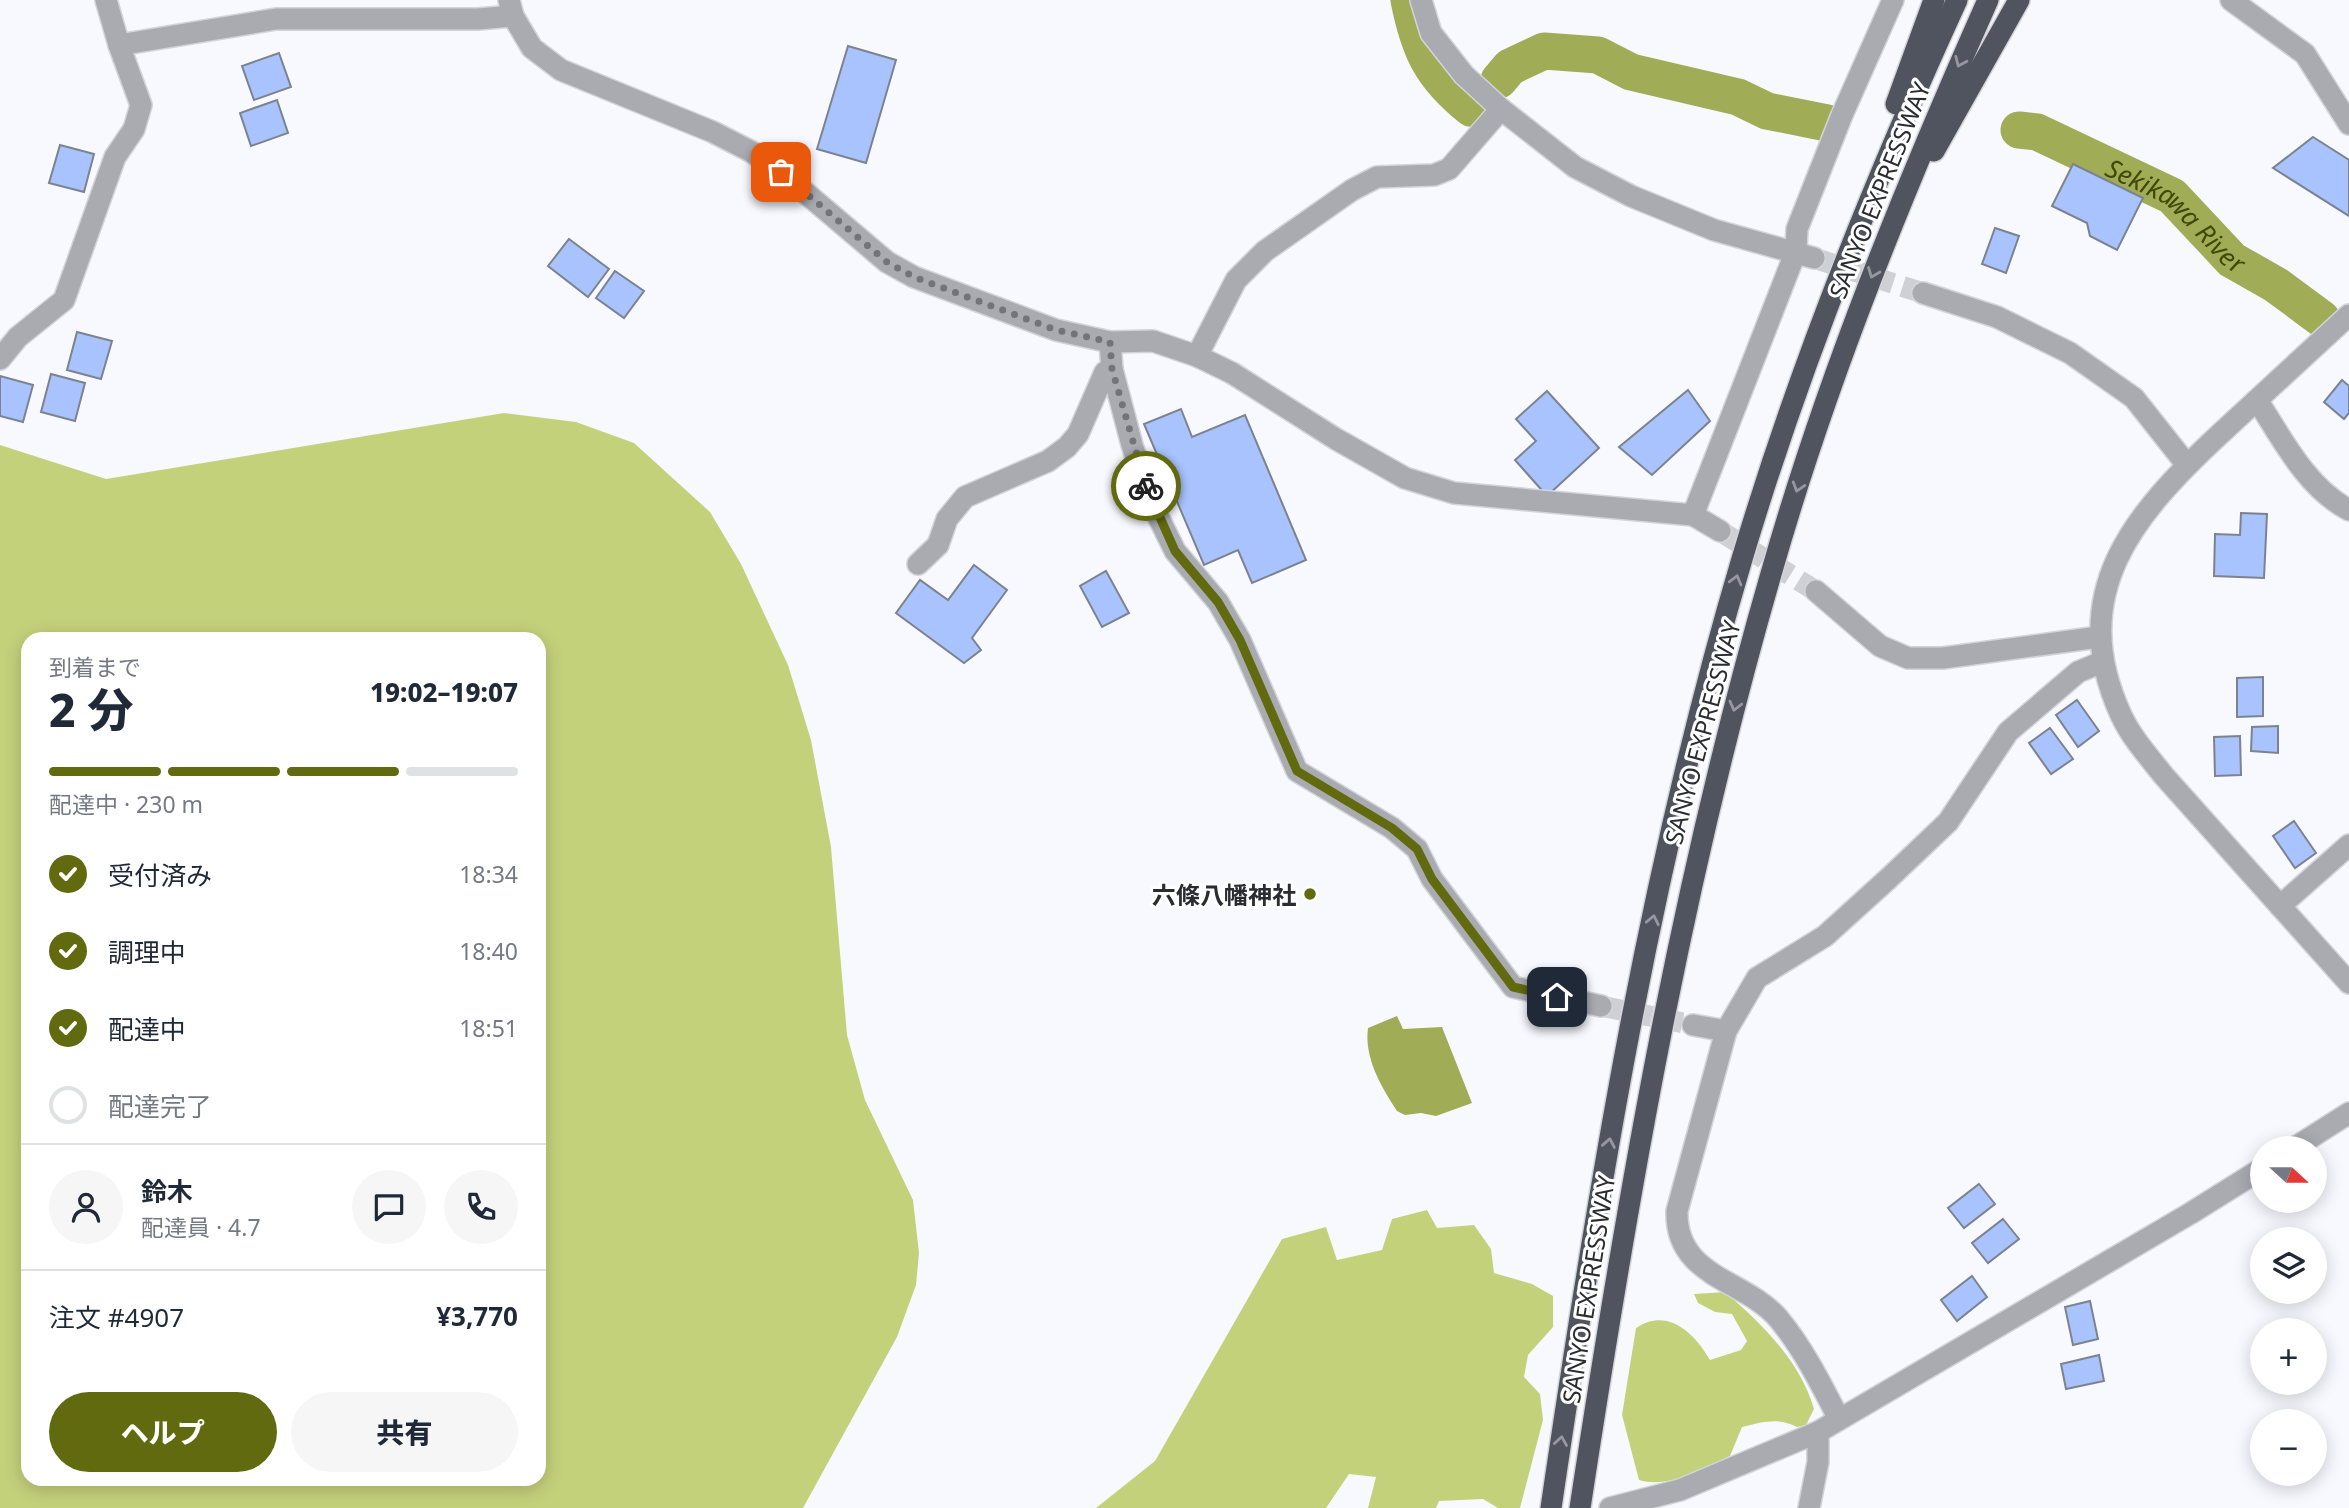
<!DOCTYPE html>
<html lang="ja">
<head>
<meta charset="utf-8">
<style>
  :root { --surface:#fff; --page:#f6f6f7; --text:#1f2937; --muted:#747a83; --line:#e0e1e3; --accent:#616a0f }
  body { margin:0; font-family:"Noto Sans","Noto Sans JP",sans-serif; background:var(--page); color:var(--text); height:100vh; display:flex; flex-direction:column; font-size:26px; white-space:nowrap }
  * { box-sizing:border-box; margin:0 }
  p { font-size:23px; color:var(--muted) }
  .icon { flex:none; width:38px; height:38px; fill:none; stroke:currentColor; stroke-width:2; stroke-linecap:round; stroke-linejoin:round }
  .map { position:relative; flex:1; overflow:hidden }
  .panel { position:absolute; left:21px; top:632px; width:525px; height:854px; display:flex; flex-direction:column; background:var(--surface); border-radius:21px; box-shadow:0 4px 18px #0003 }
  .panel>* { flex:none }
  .needle { width:46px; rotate:111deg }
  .tools { position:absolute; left:2250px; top:1136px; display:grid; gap:14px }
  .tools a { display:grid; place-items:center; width:77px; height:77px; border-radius:50%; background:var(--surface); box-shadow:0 4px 18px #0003; font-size:35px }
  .pin { position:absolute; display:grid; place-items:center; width:60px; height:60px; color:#fff; margin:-30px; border-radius:14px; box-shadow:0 4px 10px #0006 }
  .courier { position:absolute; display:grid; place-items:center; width:70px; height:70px; margin:-35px; border:5px solid #616a0f; border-radius:50%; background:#fff; color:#222; box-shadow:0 2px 9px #0007 }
  .head em { font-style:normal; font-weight:800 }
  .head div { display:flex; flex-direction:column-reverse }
  .head { display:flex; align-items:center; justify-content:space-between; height:119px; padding:0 28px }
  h1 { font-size:46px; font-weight:800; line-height:52px }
  .bar { display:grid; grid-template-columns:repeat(4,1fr); gap:10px 7px; align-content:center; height:84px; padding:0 28px }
  .bar i { height:9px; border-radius:5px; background:var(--line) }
  .bar .current { background:var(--accent) }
  .bar p { grid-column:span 4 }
  .line { display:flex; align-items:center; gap:18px; padding:0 28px; border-top:2px solid var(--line) }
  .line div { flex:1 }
  .round { display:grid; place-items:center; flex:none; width:74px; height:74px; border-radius:37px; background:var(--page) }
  ol { padding:0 28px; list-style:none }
  li { display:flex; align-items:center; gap:21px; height:77px }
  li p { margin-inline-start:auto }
  li .icon { padding:7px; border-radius:50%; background:var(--accent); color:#fff; stroke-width:4 }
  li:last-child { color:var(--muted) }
  li i { width:38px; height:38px; border:4px solid var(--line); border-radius:50% }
  .primary-button { display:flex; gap:14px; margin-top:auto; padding:14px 28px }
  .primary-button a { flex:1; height:80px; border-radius:42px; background:var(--accent); color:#fff; font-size:28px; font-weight:800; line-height:80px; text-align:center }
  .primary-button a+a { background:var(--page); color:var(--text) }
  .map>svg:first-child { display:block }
</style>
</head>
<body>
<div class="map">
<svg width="2349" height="1508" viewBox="0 0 2349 1508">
  <rect width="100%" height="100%" fill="#f7f9ff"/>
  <!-- forest -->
  <g fill="#c4d17b" fill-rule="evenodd">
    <path d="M504 413 576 422 634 443 710 512 741 564 788 665 811 740 831 847 847 1035 865 1100 913 1200 919 1253 916 1285 897 1337 803 1508H0V445L106 479ZM28 639H539V1479H28Z"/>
    <path d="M1427 1210 1437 1228 1474 1225 1491 1249 1494 1273 1532 1284 1553 1296V1327L1528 1355 1524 1377 1540 1394 1543 1420 1520 1508H1498L1483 1499 1439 1501 1436 1508H1368L1376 1477 1349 1474 1326 1508H1096L1155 1461 1282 1239 1326 1227 1337 1260 1382 1250 1392 1219Z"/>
    <path d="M1725 1292C1762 1324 1800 1361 1814 1409L1806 1425 1797 1427C1778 1417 1762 1422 1742 1427L1730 1456C1704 1469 1668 1489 1639 1480L1622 1415 1636 1328C1667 1307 1694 1332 1710 1360L1741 1350 1747 1341 1732 1314 1715 1312 1698 1303 1694 1294Z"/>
  </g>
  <!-- water -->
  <path fill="#a1ac57" d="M1397 1016 1403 1029 1442 1027 1472 1103 1436 1116 1421 1113 1405 1115 1397 1111C1381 1086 1364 1058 1368 1028Z"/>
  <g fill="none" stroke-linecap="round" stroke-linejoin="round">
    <!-- river -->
    <g stroke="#a1ac57" stroke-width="37">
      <path d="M1409 0C1419 50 1431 76 1471 108L1479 105"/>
      <path d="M1499 80 1510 67 1544 51 1598 55 1631 72 1738 97 1767 111 1827 123"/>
      <path id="s1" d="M2019 130 2037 132 2172 196 2232 260 2276 285 2322 319"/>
    </g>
  </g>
  <!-- building -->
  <g fill="#a8c3fe" stroke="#7d838e" stroke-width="2">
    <path d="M848 46 896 60 866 163 817 149Z"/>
    <path d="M279 53 291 87 254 100 242 66Z"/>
    <path d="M277 100 288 133 251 146 240 113Z"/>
    <path d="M2313 137 2349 160V216L2273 168Z"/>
    <path d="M60 145 94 154 84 192 49 183Z"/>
    <path d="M2073 164 2143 198 2117 250 2090 236 2087 223 2052 206Z"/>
    <path d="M1995 228 2019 236 2006 273 1982 264Z"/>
    <path d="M569 239 609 269 588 297 548 266Z"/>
    <path d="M615 271 644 291 624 318 596 298Z"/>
    <path d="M77 332 112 341 101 379 67 370Z"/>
    <path d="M51 374 85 383 75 421 41 412Z"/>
    <path d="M0 376 33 385 23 422 0 416Z"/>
    <path d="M2342 380 2349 386V413L2344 419 2324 402Z"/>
    <path d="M1688 390 1710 421 1652 475 1619 447Z"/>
    <path d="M1547 391 1599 448 1547 496 1515 460 1536 441 1516 419Z"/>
    <path d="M1181 409 1192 437 1245 415 1306 560 1252 583 1238 550 1204 565 1144 424Z"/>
    <path d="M2241 513 2267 514 2264 578 2214 576 2215 534 2240 535Z"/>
    <path d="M974 565 1007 590 972 638 981 650 964 663 896 613 920 580 948 600Z"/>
    <path d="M1106 571 1129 613 1102 627 1080 586Z"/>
    <path d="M2263 677V716L2237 717V678Z"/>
    <path d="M2077 700 2099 731 2078 747 2056 715Z"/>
    <path d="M2278 726V753L2251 751 2252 727Z"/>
    <path d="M2050 728 2073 759 2051 774 2029 743Z"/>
    <path d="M2240 736 2241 775 2215 776 2214 737Z"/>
    <path d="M2294 821 2316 853 2295 868 2273 836Z"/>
    <path d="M1979 1184 1995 1204 1964 1228 1948 1208Z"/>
    <path d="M2003 1219 2019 1239 1988 1263 1972 1243Z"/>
    <path d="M1972 1276 1987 1297 1957 1321 1941 1300Z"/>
    <path d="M2090 1301 2098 1339 2073 1345 2065 1307Z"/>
    <path d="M2099 1355 2104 1381 2066 1389 2061 1364Z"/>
  </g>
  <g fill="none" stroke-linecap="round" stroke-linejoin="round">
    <!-- minor-tunnel -->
    <g stroke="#ced0d6" stroke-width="21" stroke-dasharray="21 10" stroke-linecap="butt">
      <path d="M1814 258 1923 293"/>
      <path d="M1720 531 1816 591"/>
      <path d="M1601 1006 1693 1025"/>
    </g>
    <defs>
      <g id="minor">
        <path d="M106 0 119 45 276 19H478L513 16"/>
        <path d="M509 0 513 16 532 48 561 70 713 132 752 152 781 172 887 262 914 277 1056 330 1110 342 1153 341 1197 356 1232 373 1336 439 1405 478 1454 493 1693 515 1720 531"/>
        <path d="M1421 0 1431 33 1464 75 1501 109 1575 167 1631 196 1714 230 1814 258"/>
        <path d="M2231 0 2305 54 2349 124"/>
        <path d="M1923 293 1997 317 2070 353 2134 398 2187 465"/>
        <path d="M2349 315C2306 355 2263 394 2220 434 2134 514 2065 593 2121 715 2131 737 2149 757 2164 776L2349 983"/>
        <path d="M1110 342 1112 369 1132 445 1150 500 1175 551 1218 602 1240 640 1297 771 1392 828 1417 849 1432 879 1513 987 1601 1006"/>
        <path d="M1197 356 1236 280 1265 251 1352 190 1377 177 1434 175 1449 169 1501 109"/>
        <path d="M0 359 18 337 64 300 115 157 134 129 141 105 119 45"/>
        <path d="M2257 400C2283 440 2306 487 2349 510"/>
        <path d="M1693 515 1796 251 1797 229 1842 115 1893 0"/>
        <path d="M918 564 938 545 947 519 965 497 1048 461 1067 447 1078 434 1105 372 1112 369"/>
        <path d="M1816 591 1880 646 1908 658H1943L2099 637"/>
        <path d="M2280 906 2349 845"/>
        <path d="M1693 1025 1726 1031"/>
        <path d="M2294 1148 2349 1113"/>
        <path d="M1839 1419C1821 1384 1803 1348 1778 1318 1744 1279 1675 1277 1677 1211L1726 1031 1757 978 1825 936 1889 878 1948 822 2008 732 2078 672 2102 662"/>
        <path d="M1610 1508 1680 1490 1818 1432 2191 1213 2263 1168"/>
        <path d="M1809 1508 1818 1462V1432"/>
      </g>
      <g id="highway">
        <path d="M1896 104 1934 0"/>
        <path d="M1934 151 2019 0"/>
        <path d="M1551 1508C1598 1189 1650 869 1742 559 1799 367 1874 181 1957 0"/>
        <path d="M1580 1508C1628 1193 1682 881 1771 574 1827 377 1905 187 1988 0"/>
      </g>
    </defs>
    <!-- minor casing -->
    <use href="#minor" stroke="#d2d4da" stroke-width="24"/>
    <!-- highway casing -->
    <use href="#highway" stroke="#d2d4da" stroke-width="24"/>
    <!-- minor -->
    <use href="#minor" stroke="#a9abb1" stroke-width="21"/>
    <!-- highway -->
    <use href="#highway" stroke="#4f545f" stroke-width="21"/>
  </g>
  <!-- one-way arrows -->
  <defs><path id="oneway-chevron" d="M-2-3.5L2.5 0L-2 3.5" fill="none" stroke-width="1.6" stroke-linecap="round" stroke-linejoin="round" transform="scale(1.75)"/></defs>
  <g stroke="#95989f">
    <use href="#oneway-chevron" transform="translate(1960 62) rotate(114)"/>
    <use href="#oneway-chevron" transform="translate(1873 273) rotate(111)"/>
    <use href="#oneway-chevron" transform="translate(1798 487) rotate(107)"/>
    <use href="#oneway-chevron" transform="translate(1736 580) rotate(-75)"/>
    <use href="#oneway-chevron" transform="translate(1735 706) rotate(104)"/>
    <use href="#oneway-chevron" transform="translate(1653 920) rotate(-78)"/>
    <use href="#oneway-chevron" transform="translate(1609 1143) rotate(-80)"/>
    <use href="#oneway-chevron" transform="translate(1561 1441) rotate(-81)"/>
  </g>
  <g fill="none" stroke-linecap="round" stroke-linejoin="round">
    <!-- done -->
    <path stroke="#727479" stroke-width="7" stroke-dasharray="0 12.6" d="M781 172 887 262 914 277 1056 330 1110 342 1112 369 1146 486"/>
    <!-- route -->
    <path stroke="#616a0f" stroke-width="9" d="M1146 486 1175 551 1218 602 1240 640 1297 771 1392 828 1417 849 1432 879 1513 987 1557 997"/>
  </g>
  <!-- markers -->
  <circle fill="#616a0f" stroke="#fff" stroke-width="2.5" cx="1310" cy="894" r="7"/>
  <g text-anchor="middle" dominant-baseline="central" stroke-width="6" stroke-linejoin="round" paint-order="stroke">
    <!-- street labels -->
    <g font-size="24" fill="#2a2c31" stroke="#fff">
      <text transform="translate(1879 190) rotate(-68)">SANYO EXPRESSWAY</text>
      <text transform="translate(1702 732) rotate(-75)">SANYO EXPRESSWAY</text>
      <text transform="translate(1588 1289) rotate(-81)">SANYO EXPRESSWAY</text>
    </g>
    <!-- poi labels -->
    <g font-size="24" font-weight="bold" fill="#2a2c31" stroke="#fff" text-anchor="end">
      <text x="1296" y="894">六條八幡神社</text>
    </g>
    <!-- water labels -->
    <g font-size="26" font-style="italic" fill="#424905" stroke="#fff">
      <text stroke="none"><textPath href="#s1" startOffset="182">Sekikawa River</textPath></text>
    </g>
  </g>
</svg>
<div class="tools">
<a><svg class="needle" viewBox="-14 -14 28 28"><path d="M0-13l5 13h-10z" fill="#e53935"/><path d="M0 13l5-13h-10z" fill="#747a83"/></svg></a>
<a><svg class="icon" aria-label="layers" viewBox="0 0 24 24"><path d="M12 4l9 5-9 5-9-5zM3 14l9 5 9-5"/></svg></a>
<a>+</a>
<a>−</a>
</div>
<div class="pin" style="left:781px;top:172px;background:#ea580c"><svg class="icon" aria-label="bag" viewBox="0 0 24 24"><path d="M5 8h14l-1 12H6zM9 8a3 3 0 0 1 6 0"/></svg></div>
<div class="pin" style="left:1557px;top:997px;background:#1f2937"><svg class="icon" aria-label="home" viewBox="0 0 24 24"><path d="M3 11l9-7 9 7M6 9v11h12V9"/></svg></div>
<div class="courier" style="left:1146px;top:486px"><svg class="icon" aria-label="bike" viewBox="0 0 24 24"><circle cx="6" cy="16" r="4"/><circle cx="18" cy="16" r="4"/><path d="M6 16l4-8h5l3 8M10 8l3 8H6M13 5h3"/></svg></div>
<section class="panel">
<div class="head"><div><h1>2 分</h1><p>到着まで</p></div><em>19:02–19:07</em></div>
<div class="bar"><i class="current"></i><i class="current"></i><i class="current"></i><i></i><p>配達中 · 230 m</p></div>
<ol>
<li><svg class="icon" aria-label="check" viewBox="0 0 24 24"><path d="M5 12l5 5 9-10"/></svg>受付済み<p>18:34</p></li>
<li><svg class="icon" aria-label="check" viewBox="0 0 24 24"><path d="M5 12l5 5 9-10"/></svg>調理中<p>18:40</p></li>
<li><svg class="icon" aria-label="check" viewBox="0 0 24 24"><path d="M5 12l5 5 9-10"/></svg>配達中<p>18:51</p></li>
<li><i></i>配達完了</li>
</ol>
<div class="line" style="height:126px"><a class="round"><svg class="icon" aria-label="person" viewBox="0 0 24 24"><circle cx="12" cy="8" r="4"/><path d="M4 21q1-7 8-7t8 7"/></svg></a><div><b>鈴木</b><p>配達員 · 4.7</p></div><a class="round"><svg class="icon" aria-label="chat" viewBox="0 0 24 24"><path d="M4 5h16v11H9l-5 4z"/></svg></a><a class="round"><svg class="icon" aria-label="phone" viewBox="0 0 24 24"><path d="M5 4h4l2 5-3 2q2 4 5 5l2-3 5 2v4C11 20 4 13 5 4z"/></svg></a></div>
<div class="line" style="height:91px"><div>注文 #4907</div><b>¥3,770</b></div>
<div class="primary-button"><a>ヘルプ</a><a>共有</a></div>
</section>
</div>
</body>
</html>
